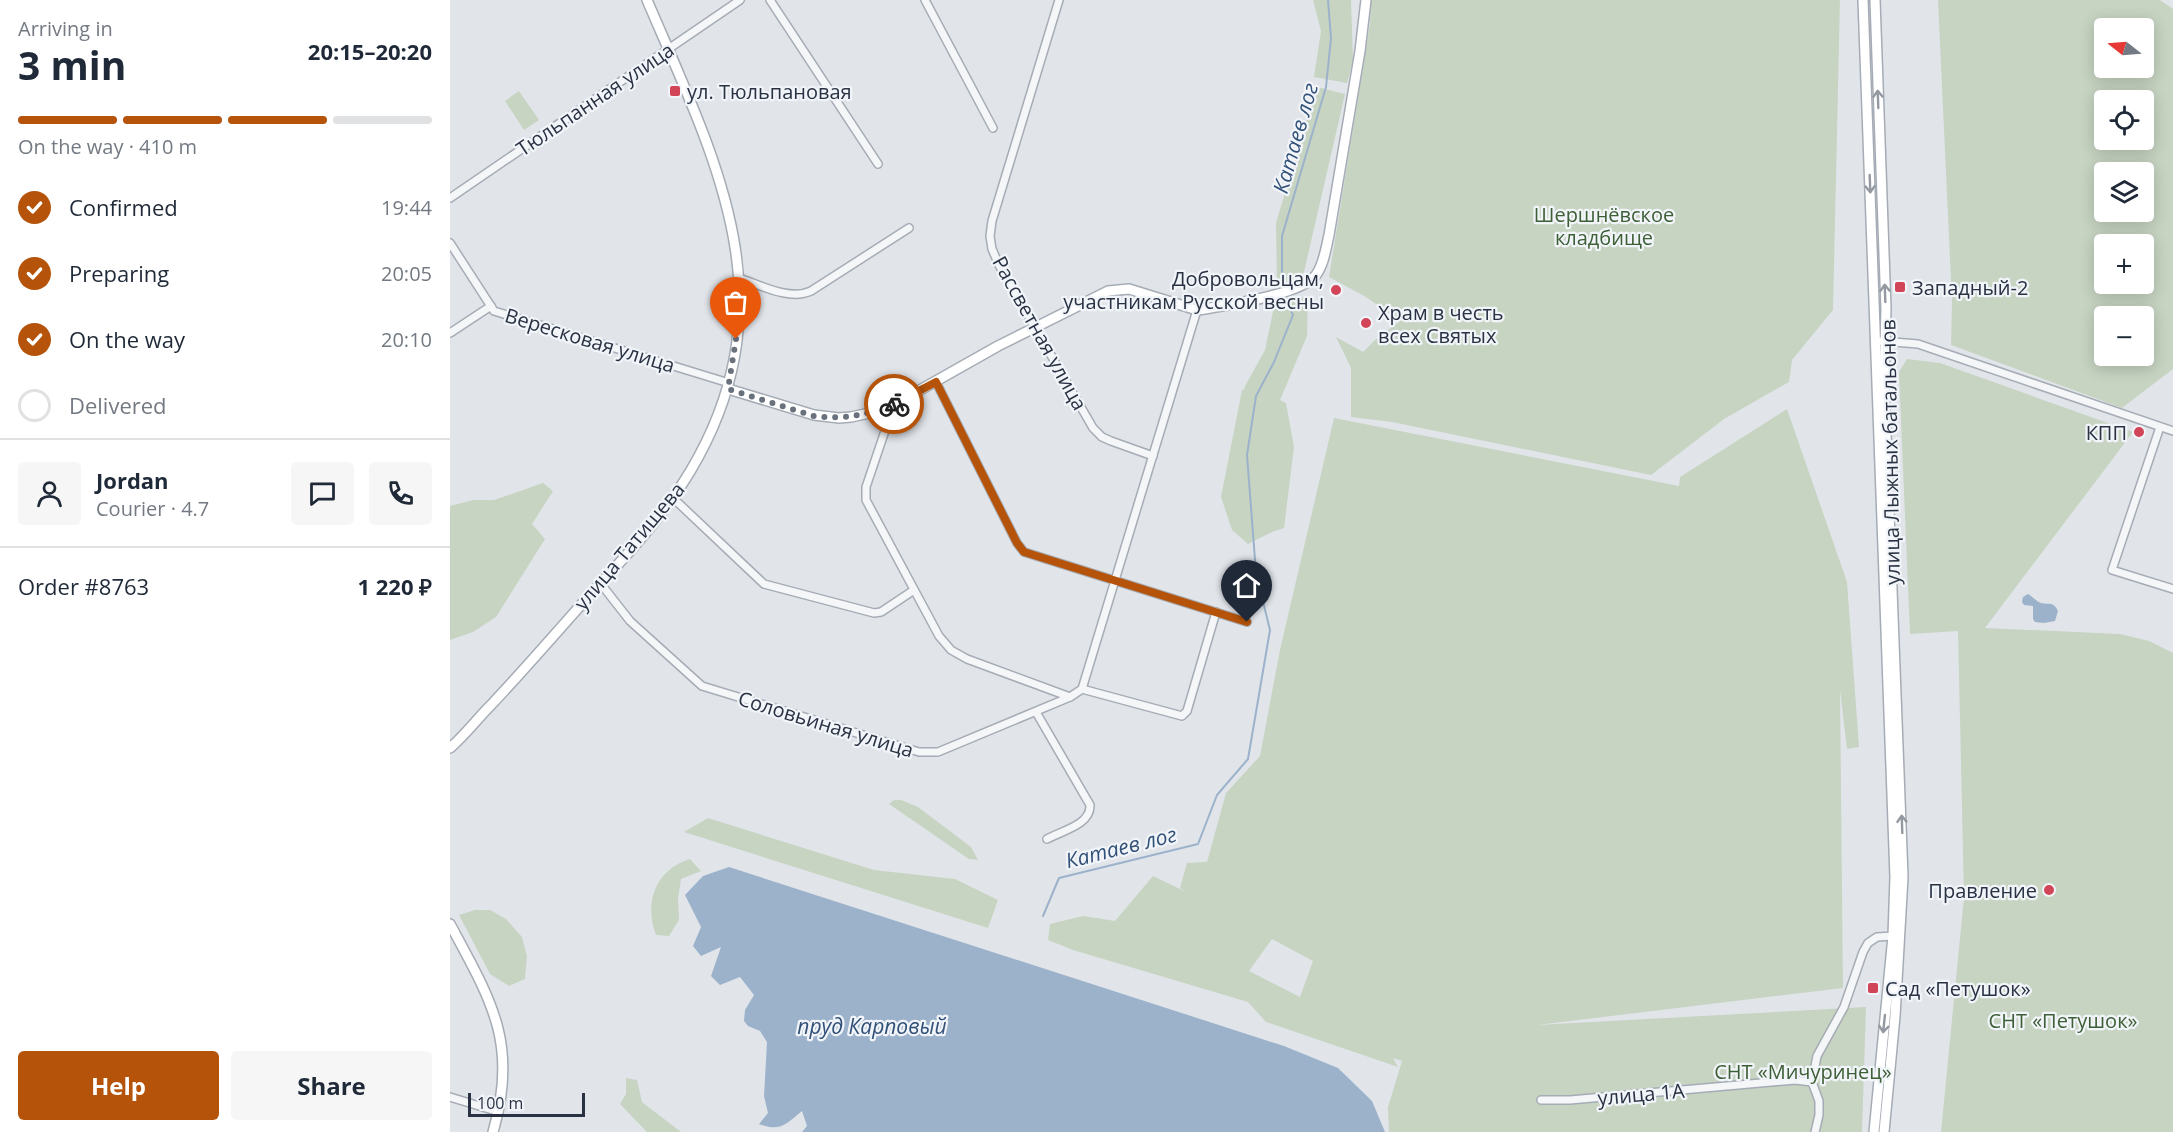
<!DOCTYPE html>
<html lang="en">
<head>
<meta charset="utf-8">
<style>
  :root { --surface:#fff; --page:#f6f6f7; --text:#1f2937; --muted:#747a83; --line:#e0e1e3; --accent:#b45309 }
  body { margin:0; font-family:"Open Sans",sans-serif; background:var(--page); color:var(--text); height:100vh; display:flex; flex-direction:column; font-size:22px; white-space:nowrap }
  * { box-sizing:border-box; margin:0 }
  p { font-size:20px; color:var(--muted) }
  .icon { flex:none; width:33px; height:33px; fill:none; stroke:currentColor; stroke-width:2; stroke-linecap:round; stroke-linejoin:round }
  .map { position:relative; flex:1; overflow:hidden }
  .sheet { display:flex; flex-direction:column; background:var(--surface); width:450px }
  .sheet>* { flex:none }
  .needle { width:39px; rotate:287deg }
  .tools { position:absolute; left:1644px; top:18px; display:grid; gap:12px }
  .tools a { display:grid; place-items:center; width:60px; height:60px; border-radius:6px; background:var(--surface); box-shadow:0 3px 15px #0003; font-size:30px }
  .scale { position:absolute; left:18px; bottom:15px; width:117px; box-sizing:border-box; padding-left:6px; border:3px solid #293243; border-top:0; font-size:16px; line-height:21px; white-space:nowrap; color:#293243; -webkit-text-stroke:4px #f1f4f8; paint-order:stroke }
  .pin { position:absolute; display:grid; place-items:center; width:51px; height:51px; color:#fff; margin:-62px -26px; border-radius:50% 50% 50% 0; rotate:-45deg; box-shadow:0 0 6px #0007 }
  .pin .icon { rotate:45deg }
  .courier { position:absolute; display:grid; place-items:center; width:60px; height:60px; margin:-30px; border:4px solid #b45309; border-radius:50%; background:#fff; color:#222; box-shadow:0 2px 8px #0007 }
  .overview em { font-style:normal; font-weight:700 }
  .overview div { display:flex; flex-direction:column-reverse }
  .overview { display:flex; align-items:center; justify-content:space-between; height:102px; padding:0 18px }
  h1 { font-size:39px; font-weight:700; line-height:45px }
  .bar { display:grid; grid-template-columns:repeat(4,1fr); gap:9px 6px; align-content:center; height:72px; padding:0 18px }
  .bar i { height:8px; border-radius:4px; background:var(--line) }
  .bar .current { background:var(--accent) }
  .bar p { grid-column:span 4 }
  .line { display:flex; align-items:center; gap:15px; padding:0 18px; border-top:2px solid var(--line) }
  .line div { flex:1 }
  .round { display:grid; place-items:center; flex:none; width:63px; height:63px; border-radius:6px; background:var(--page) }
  ol { padding:0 18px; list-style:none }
  li { display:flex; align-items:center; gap:18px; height:66px }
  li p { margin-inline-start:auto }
  li .icon { padding:6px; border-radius:50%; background:var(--accent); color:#fff; stroke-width:4 }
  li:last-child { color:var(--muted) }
  li i { width:33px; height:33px; border:3px solid var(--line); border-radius:50% }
  .button { display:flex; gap:12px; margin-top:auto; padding:12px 18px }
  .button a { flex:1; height:69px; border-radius:6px; background:var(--accent); color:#fff; font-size:24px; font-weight:700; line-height:69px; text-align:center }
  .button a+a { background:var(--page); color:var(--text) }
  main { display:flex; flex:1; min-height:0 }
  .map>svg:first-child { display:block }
</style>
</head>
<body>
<main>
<section class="sheet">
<div class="overview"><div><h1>3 min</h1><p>Arriving in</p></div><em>20:15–20:20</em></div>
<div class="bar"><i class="current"></i><i class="current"></i><i class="current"></i><i></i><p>On the way · 410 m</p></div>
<ol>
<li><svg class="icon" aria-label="check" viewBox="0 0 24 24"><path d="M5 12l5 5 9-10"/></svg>Confirmed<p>19:44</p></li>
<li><svg class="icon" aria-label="check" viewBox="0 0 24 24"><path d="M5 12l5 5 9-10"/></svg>Preparing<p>20:05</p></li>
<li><svg class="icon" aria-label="check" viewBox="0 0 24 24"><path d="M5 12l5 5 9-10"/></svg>On the way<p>20:10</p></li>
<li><i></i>Delivered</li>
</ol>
<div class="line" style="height:108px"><a class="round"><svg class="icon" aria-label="person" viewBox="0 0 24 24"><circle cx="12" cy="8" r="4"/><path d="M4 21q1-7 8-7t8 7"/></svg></a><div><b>Jordan</b><p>Courier · 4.7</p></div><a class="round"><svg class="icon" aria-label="chat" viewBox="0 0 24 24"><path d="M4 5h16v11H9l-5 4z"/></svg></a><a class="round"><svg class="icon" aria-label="phone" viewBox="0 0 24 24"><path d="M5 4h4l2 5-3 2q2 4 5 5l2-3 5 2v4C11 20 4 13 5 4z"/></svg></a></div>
<div class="line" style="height:78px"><div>Order #8763</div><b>1 220 ₽</b></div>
<div class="button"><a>Help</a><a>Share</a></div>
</section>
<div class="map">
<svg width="1723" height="1132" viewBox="0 0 1723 1132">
  <rect width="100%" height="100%" fill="#e1e5ea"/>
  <!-- green -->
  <g fill="#c7d4c2" fill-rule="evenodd">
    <path d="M863 0H901L903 60 897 83 864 77 871 31Z"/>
    <path d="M921 0H1390L1383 310 1342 360 1339 382 1274 419 1201 475 942 422 901 417V368L886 337 913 352 924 341 950 321 916 297 879 277 920 24Z"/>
    <path d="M1488 0H1710L1723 9V369L1672 408 1501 345 1502 302ZM1654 28H1694V68H1654ZM1654 100H1694V140H1654ZM1654 172H1694V212H1654ZM1654 244H1694V284H1654ZM1654 316H1694V356H1654Z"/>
    <path d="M863 86 895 94 854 272 843 283 827 288 826 223 858 116Z"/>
    <path d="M69 91 89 120 74 130 55 101Z"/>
    <path d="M858 296 857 336 830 400 836 403 844 447 834 528 822 532 798 544 782 530 771 497 792 390H794L795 386 815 350 825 302Z"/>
    <path d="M1457 359 1490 363 1683 432 1535 628 1670 634 1699 641 1723 653V1132H1491L1514 897 1508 631 1460 634 1449 372Z"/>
    <path d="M1337 409 1397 582 1409 747 1397 749 1390 690 1393 988 1087 1025 1416 1007 1412 1132H939L938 1107 952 1061 943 1058 948 1067 816 1022 798 1002 623 950 598 940 600 924 633 916 665 921 703 876 734 891 730 888 737 863 757 862 776 793 810 756 830 650 884 418 1229 486 1230 477ZM822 939 863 961 850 997 799 971Z"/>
    <path d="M93 483 103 491 82 524 95 539 46 617 23 632 0 640V506L23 500H44Z"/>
    <path d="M444 800H451L468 807 521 847 528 860 519 859 439 804Z"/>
    <path d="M258 818 424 870 505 879 548 900 538 928 234 832Z"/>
    <path d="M240 859 251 871 231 879 228 898 229 920 219 936 206 935C194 902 205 870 240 859Z"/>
    <path d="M25 910H40L56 919 72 937 77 956 75 979 59 986 40 974 9 915Z"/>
    <path d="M176 1078 187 1080 192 1102 231 1132H197L170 1104 176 1094Z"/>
  </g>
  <!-- water -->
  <g fill="#9cb2cb">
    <path d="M1578 594C1582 596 1587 602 1591 603 1600 605 1603 601 1608 611L1605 621 1594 623 1585 622 1583 619V606L1574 605 1572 602 1573 597Z"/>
    <path d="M279 867 834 1046 888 1068 922 1101 935 1132H352L357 1126 352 1111C335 1125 330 1132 309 1124L318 1113 314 1096 317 1042 310 1031 298 1026 294 1021 295 1010 304 995 290 977 270 985 261 976 271 947 251 956 243 946 251 927 235 895 253 876Z"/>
  </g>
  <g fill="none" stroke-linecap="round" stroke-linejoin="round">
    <!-- stream -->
    <g stroke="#9cb2cb" stroke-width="2">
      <path d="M835 283 832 271V236L876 87 881 38 878 0"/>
      <path d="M593 916 609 878 748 844 767 795 798 759 820 630 806 573 797 455 806 396 824 362 843 315 836 300"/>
    </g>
    <defs>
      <g id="street">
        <path d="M320 0 428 164"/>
        <path d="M475 0 543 128"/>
        <path d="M609 0 542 221 540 236 542 249 549 265 643 428 652 437 661 441 703 456"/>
        <path d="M0 198 290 0"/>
        <path d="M0 243 44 311 279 383"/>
        <path d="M289 278C311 285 339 301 361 291L459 228"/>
        <path d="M0 333 41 306"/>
        <path d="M1431 341 1468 344 1723 431"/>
        <path d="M486 382 567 543 574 552 797 622"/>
        <path d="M436 408 438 422 416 487V500L489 636 501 650 517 659 620 697"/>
        <path d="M1710 427 1662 570 1723 589"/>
        <path d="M223 498 314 584 424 613 431 612 464 590"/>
        <path d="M151 584 180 621 252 686 469 752H488L620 697 632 689 747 310"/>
        <path d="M632 689 732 716 737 711 766 612"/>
        <path d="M586 712 640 805C641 825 611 831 597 839"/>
        <path d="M0 1097 49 1112"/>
        <path d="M1091 1100H1120L1345 1080 1362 1082"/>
        <path d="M1365 1132 1369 1115V1101L1362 1082 1367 1056 1394 1007 1413 952 1418 943 1427 937 1443 936"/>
      </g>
      <g id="secondary">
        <path d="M1413 0 1445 877 1443 936 1424 1132"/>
        <path d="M1425 0 1436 309 1434 381 1453 877 1445 1016 1434 1132"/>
        <path d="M278 389 364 415 389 418 401 417 424 412 447 403 548 346 658 291 679 289 747 310 755 309C781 304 850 295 866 275 874 264 876 248 879 235L910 51 916 0"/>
        <path d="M0 748C15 735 27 719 41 705 74 670 106 633 138 597 175 557 213 517 241 470 341 301 266 161 197 0"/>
        <path d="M0 924C41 1000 69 1044 43 1132"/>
      </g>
    </defs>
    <!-- street casing -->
    <use href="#street" stroke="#a6acb5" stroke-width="10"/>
    <!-- secondary casing -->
    <use href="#secondary" stroke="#a6acb5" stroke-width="12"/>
    <!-- street -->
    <use href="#street" stroke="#f4f6f8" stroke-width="7"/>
    <!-- secondary -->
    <use href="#secondary" stroke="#fff" stroke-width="9"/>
  </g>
  <!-- one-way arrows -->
  <defs><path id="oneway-shaft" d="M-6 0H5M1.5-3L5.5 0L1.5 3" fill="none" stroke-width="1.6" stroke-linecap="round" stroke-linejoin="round" transform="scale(1.5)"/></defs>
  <g stroke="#9498a1">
    <use href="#oneway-shaft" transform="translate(1428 99) rotate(-92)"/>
    <use href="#oneway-shaft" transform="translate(1420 184) rotate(88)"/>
    <use href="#oneway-shaft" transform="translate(1435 293) rotate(-92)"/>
    <use href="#oneway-shaft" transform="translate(1452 824) rotate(-92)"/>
    <use href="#oneway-shaft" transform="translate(1434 1024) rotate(96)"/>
  </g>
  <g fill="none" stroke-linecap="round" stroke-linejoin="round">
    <!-- done -->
    <path stroke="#69717d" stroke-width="6" stroke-dasharray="0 10.8" d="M286 339 278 389 364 416C393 420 417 415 444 404"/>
    <!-- route -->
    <path stroke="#b45309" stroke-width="8" d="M444 404 486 382 567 543 574 552 797 622"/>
  </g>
  <!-- markers -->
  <g fill="#d24458" stroke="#f1f4f8" stroke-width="2">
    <rect x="219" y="85" width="12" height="12" rx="3"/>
    <rect x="1444" y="281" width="12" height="12" rx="3"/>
    <circle cx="886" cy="290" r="6"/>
    <circle cx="916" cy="323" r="6"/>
    <circle cx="1689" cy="432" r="6"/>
    <circle cx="1599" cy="890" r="6"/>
    <rect x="1417" y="982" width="12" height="12" rx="3"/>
  </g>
  <g text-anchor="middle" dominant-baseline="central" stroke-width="4.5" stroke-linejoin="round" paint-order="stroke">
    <!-- poi labels -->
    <g font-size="20" fill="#293243" stroke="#f1f4f8" text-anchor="start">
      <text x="237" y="91">ул. Тюльпановая</text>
      <text x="874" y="278" text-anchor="end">Добровольцам,<tspan x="874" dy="23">участникам Русской весны</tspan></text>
      <text x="1462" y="287">Западный-2</text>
      <text x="928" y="312">Храм в честь<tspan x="928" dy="23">всех Святых</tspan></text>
      <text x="1677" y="432" text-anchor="end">КПП</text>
      <text x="1587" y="890" text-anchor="end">Правление</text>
      <text x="1435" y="988">Сад «Петушок»</text>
    </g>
    <!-- street labels -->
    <g font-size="20" fill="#293243" stroke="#f1f4f8">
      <text transform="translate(145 99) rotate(-34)">Тюльпанная улица</text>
      <text transform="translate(590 333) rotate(61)">Рассветная улица</text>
      <text transform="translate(140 340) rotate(17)">Вересковая улица</text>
      <text transform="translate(1440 452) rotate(-91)">улица Лыжных батальонов</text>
      <text transform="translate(179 546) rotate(-50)">улица Татищева</text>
      <text transform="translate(376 724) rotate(17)">Соловьиная улица</text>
      <text transform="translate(1191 1094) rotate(-5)">улица 1А</text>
    </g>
    <!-- park labels -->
    <g font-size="20" fill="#3d5f36" stroke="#f1f4f8">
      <text x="1154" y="214">Шершнёвское<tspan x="1154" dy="23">кладбище</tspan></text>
      <text x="1613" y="1020">СНТ «Петушок»</text>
      <text x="1353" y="1071">СНТ «Мичуринец»</text>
    </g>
    <!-- water labels -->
    <g font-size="21" font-style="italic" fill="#325178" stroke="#f1f4f8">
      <text transform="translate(845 138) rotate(-74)">Катаев лог</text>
      <text transform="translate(671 847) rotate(-14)">Катаев лог</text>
      <text x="422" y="1026">пруд Карповый</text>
    </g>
  </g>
</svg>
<div class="tools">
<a><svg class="needle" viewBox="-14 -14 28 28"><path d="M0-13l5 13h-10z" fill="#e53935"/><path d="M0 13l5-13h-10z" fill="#747a83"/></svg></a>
<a><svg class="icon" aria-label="locate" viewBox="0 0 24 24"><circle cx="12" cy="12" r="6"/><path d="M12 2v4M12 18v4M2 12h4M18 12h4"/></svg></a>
<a><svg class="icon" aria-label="layers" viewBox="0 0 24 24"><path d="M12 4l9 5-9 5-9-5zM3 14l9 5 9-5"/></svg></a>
<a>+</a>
<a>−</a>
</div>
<div class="scale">100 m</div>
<div class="pin" style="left:286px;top:339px;background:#ea580c"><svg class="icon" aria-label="bag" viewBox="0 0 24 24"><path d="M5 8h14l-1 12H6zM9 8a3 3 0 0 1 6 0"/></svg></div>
<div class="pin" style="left:797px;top:622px;background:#1f2937"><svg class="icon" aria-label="home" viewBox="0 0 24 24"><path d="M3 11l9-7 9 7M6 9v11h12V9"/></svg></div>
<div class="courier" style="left:444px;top:404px"><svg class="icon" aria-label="bike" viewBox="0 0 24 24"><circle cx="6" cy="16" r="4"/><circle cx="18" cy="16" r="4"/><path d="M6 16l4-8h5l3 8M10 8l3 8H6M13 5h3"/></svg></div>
</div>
</main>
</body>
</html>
